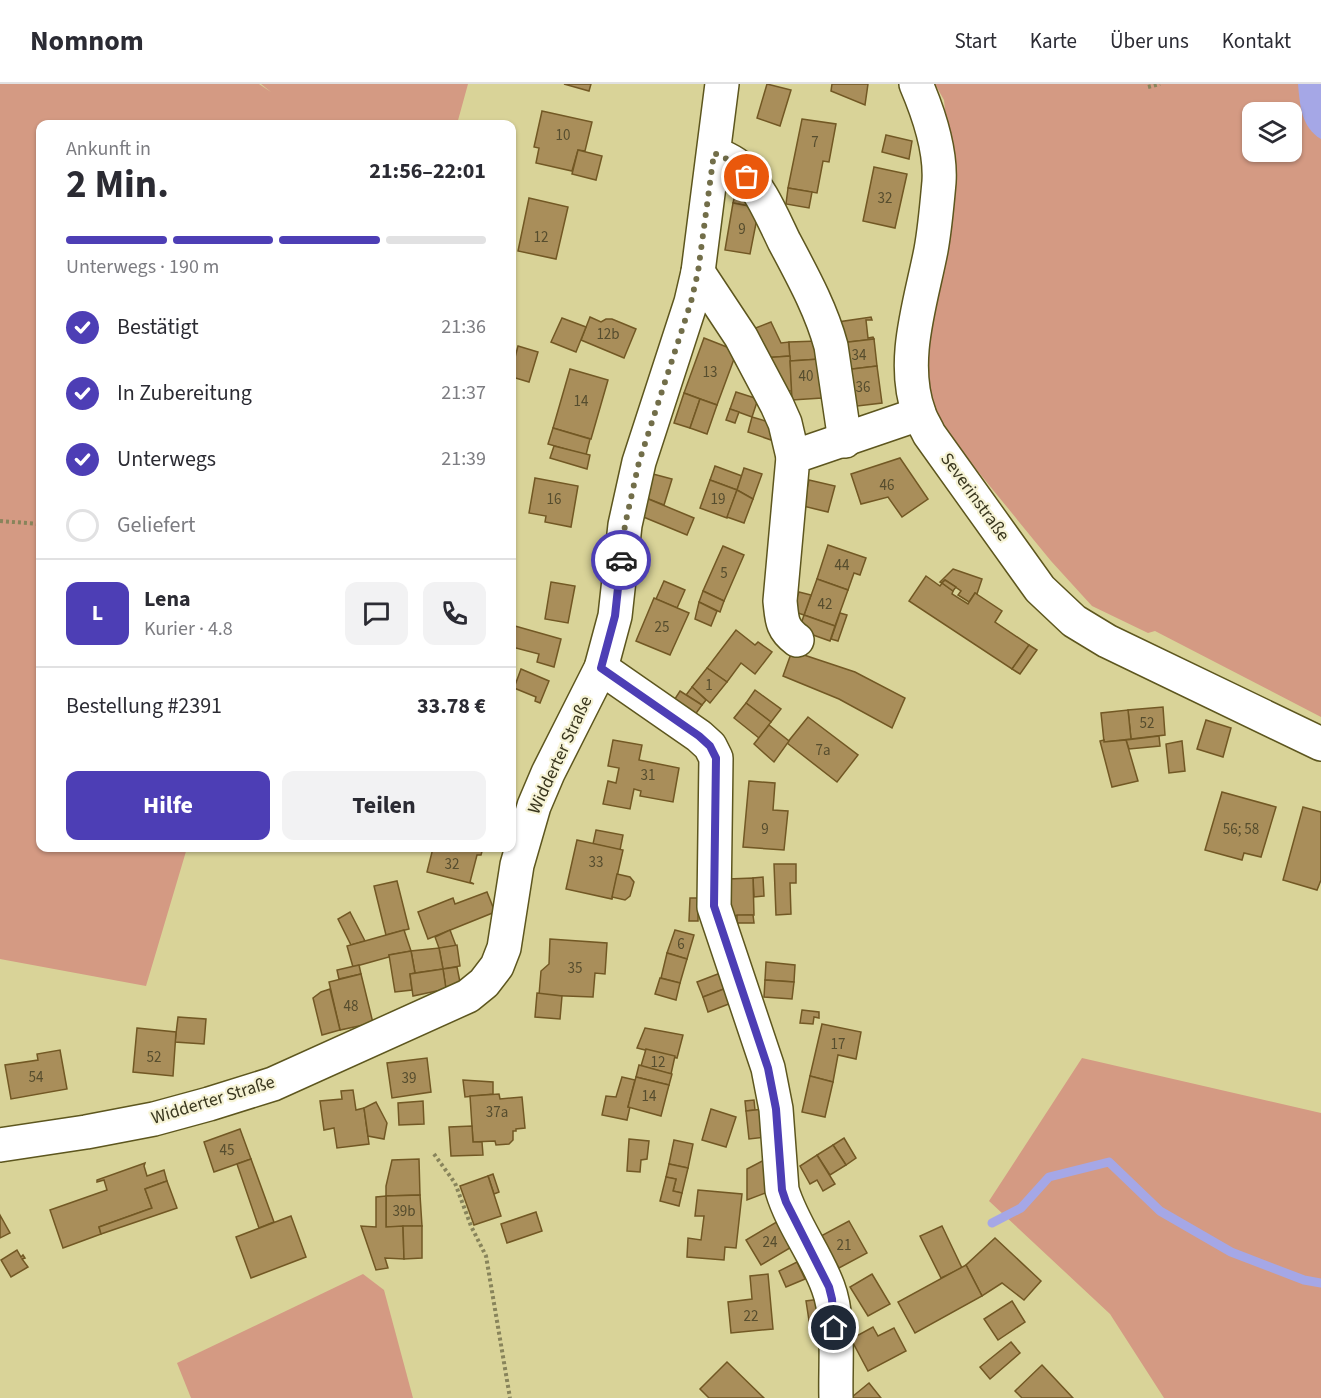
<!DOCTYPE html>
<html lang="de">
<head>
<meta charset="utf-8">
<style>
  :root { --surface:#fff; --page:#f2f2f3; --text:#2b2b33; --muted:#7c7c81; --line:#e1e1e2; --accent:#4d3eb5 }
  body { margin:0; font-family:"Source Sans 3",sans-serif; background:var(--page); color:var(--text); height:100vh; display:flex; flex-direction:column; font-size:22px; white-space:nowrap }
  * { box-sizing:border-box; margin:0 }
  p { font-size:20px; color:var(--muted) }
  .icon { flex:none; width:33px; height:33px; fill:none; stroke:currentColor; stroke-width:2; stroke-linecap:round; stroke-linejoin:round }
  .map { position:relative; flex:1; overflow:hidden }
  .details { position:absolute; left:36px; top:36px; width:480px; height:732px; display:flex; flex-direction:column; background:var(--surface); border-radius:12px; box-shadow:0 2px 4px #0004 }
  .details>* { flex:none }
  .controls { position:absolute; left:1242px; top:18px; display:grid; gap:12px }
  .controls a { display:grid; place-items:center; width:60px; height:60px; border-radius:12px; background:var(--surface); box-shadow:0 2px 4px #0004; font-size:30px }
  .pin { position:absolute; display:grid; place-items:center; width:51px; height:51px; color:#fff; margin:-26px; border:3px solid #fff; border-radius:50%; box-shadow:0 2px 6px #0007 }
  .courier { position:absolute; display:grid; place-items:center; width:60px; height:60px; margin:-30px; border:4px solid #4d3eb5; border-radius:50%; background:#fff; color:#222; box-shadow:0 2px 8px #0007 }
  .headline em { font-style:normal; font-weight:700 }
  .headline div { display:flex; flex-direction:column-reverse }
  .headline { display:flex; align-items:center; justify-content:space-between; height:102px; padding:0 30px }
  h1 { font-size:39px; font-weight:700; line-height:45px }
  .bar { display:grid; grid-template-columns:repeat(4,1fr); gap:9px 6px; align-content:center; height:72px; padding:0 30px }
  .bar i { height:8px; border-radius:4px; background:var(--line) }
  .bar .selected { background:var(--accent) }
  .bar p { grid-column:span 4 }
  .line { display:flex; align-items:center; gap:15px; padding:0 30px; border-top:2px solid var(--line) }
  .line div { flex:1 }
  .round { display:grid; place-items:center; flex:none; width:63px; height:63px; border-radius:12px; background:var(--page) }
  ol { padding:0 30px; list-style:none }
  li { display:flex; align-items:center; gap:18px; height:66px }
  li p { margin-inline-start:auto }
  li .icon { padding:6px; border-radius:50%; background:var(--accent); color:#fff; stroke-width:4 }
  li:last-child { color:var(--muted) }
  li i { width:33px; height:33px; border:3px solid var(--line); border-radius:50% }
  .primary-button { display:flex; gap:12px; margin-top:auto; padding:12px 30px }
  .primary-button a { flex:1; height:69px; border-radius:12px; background:var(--accent); color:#fff; font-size:24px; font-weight:700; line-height:69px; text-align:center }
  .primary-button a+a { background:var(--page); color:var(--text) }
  header { display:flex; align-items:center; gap:36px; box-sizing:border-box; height:84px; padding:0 30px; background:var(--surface); border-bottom:2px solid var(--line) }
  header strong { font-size:28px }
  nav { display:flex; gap:33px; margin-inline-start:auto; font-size:21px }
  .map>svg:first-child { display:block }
</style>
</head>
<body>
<header>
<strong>Nomnom</strong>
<nav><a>Start</a><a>Karte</a><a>Über uns</a><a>Kontakt</a></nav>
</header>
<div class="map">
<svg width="1321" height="1314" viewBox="0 0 1321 1314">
  <rect width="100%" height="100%" fill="#d9d398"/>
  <!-- green -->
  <g fill="#d49a83" fill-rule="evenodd">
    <path d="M0 0H259L271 8 261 0H468L457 40H40V764H187L146 902 0 875Z"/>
    <path d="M935 0H1321V633L1155 547 1148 549 1092 522 1051 477 931 330 928 267 954 114 944 16ZM1252 28H1292V68H1252Z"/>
    <path d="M1082 974 1321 1029V1314H1164L1110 1230 989 1117Z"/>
    <path d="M363 1190 384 1206 413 1314H191L177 1279Z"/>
  </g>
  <!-- water -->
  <path fill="#a5a7e6" d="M1298 0H1321V55C1301 43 1300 21 1298 0Z"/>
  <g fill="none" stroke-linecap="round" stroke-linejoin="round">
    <!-- stream -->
    <path stroke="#a5a7e6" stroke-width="9" d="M992 1139 1021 1124 1049 1093 1109 1078 1160 1127 1231 1168 1304 1196 1321 1199"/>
  </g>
  <!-- building -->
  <g fill="#a98e5a" stroke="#725824" stroke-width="1.5">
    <path d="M564 0H591L589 7Z"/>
    <path d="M767 0 791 6 780 42 757 34Z"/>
    <path d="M832 0H868L865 21 831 7Z"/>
    <path d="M542 27 592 38 585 67 578 66 572 87 536 79 539 64 534 63Z"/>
    <path d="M802 35 836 40 829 78 823 77 817 109 788 104Z"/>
    <path d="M886 51 912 57 909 75 882 68Z"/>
    <path d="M578 66 602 72 596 96 572 90Z"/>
    <path d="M874 83 907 90 895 144 863 137Z"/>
    <path d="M788 104 812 108 809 124 786 120Z"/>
    <path d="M736 106 748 108 759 124 733 119Z"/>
    <path d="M529 114 568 123 556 175 518 167Z"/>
    <path d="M733 119 759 124 750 170 725 166Z"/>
    <path d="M590 233 601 238 606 235H612L636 245 624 274 581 256Z"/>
    <path d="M871 233 872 236H866L868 254 873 253 874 255 841 259 838 238Z"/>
    <path d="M562 234 586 243 576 268 551 258Z"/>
    <path d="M771 238 781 259 789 258 790 272 762 274 748 247Z"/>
    <path d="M704 254 737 267 717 321 684 309Z"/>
    <path d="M874 255 877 282 844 286 840 259Z"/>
    <path d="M818 257 820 275 790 277 789 258Z"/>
    <path d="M518 262 538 268 529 298 512 293V285Z"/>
    <path d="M790 272 792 307H778L762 274Z"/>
    <path d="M820 275 822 314 792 316 790 277Z"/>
    <path d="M877 282 882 319 849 323 844 286Z"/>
    <path d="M570 285 608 296 591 355 553 344Z"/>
    <path d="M736 308 758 315 752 333 730 325Z"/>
    <path d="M684 309 700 315 690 344 674 339Z"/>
    <path d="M700 315 717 321 707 350 690 344Z"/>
    <path d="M730 325 739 328 735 339 726 336Z"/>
    <path d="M752 333 776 340 771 356 748 348Z"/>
    <path d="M553 344 590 355 586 371 548 360Z"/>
    <path d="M554 362 590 371 587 385 550 374Z"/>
    <path d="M900 374 928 415 902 433 888 413 861 420 851 390Z"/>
    <path d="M715 382 742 392 737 406 710 396Z"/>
    <path d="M744 384 762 390 753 415 737 406Z"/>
    <path d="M653 390 672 395 664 421 646 414Z"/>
    <path d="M535 394 578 402 571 443 545 438 546 432 529 429Z"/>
    <path d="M710 396 737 406 727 434 700 424Z"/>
    <path d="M809 396 835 402 828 428 803 422Z"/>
    <path d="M737 406 753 415 744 439 727 433Z"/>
    <path d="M646 414 694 434 687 451 641 432Z"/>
    <path d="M828 461 866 474 860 491 854 489 848 506 817 495Z"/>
    <path d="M723 462 744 471 724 517 703 507Z"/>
    <path d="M953 485 982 495 977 510 975 509 969 518 958 511 961 507 945 496 942 499 940 498Z"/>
    <path d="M926 492 940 502 942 499 953 507 952 510 968 520 975 509 1002 527 995 538 1029 561 1012 585 909 517Z"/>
    <path d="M817 495 848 506 835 542 804 531Z"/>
    <path d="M945 496 956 503 953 507 942 499Z"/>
    <path d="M664 497 685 506 677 524 656 515Z"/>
    <path d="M551 498 575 502 568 539 545 535Z"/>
    <path d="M703 507 724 517 720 528 699 518Z"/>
    <path d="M799 508 811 511 804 531 792 527Z"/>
    <path d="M654 514 689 529 670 571 636 557Z"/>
    <path d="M699 518 717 527 711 542 695 535Z"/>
    <path d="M840 529 847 531 838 557 831 555Z"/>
    <path d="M804 531 835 542 830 557 799 546Z"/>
    <path d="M515 542 561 555 554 583 537 578 539 570 512 563Z"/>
    <path d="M736 546 755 561 758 558 772 568 755 590 741 579 727 598 707 584Z"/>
    <path d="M1029 561 1037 566 1020 590 1012 585Z"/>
    <path d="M792 567 855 588 905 614 892 644 839 615 783 592Z"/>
    <path d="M707 584 727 598 710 619 692 603Z"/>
    <path d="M521 585 549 597 540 619 535 617 536 613 514 604Z"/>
    <path d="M692 603 706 616 702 621 686 611Z"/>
    <path d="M755 606 781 625 771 638 746 619Z"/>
    <path d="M680 607 702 621 692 635 671 621Z"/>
    <path d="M746 619 771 638 759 654 734 634Z"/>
    <path d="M1163 623 1165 651 1131 655 1128 626Z"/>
    <path d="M1128 626 1131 655 1104 658 1101 629Z"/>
    <path d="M808 633 858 671 837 698 787 659Z"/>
    <path d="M1206 636 1231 644 1223 673 1197 665Z"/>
    <path d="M769 641 789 657 774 678 754 660Z"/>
    <path d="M1159 652 1160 662 1129 665 1126 656Z"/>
    <path d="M613 656 642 661 639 676 679 684 673 718 640 712 641 707 634 705 630 725 603 720 608 697 616 699 619 684 608 682Z"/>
    <path d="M1104 656V658L1126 656 1138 697 1112 703 1100 657Z"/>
    <path d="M1182 657 1185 687 1169 689 1166 660Z"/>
    <path d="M749 697 775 699 773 726 788 727 784 766 743 763Z"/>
    <path d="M1222 708 1276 723 1261 773 1244 769 1242 776 1205 766Z"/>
    <path d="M1303 723 1321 728V796L1317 806 1283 796Z"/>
    <path d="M596 746 623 751 620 766 593 760Z"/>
    <path d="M577 756 623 766 612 815 566 805Z"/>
    <path d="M433 764H483L481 771H477L470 798 474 800 427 788Z"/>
    <path d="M774 780H796V799H790L791 830 776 831Z"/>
    <path d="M617 790 630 793 634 798 630 812 625 816 612 813Z"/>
    <path d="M763 793 764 812 754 813 753 794Z"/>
    <path d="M753 794 754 831 729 832 728 795Z"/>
    <path d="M397 797 409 845 386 851 374 802Z"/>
    <path d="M487 808 495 828 428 855 418 828 453 814 455 820Z"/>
    <path d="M690 814H698V837H689Z"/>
    <path d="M350 828 365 857 351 861 338 835Z"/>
    <path d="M737 831H753L754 839H737Z"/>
    <path d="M404 846 411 867 389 871V873L353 883 347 862Z"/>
    <path d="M450 846 456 862 439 864 435 853Z"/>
    <path d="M675 846 694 851 687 875 667 869Z"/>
    <path d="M550 855 607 859 605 890 595 889 593 913 539 911 541 887 549 880Z"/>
    <path d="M457 861 460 882 443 885 439 864Z"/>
    <path d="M439 864 443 885 415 889 411 867Z"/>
    <path d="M411 867 415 889 410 890 412 906 395 908 389 871Z"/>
    <path d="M667 869 687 875 680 899 661 894Z"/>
    <path d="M766 878 795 881 794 898 765 896Z"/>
    <path d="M359 881 361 890 339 895 337 886Z"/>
    <path d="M457 883 461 903 446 905 443 885Z"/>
    <path d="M443 885 446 905 413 912 410 890Z"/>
    <path d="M723 888 729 903 703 913 697 898Z"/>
    <path d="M361 890 373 939 340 946 329 898Z"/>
    <path d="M660 894 680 899 676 916 655 910Z"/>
    <path d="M765 896 794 898 792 915 764 913Z"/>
    <path d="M729 903 734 918 708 928 703 913Z"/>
    <path d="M330 905 340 946 322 951 313 914 321 908Z"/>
    <path d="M537 909 562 912 560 935 535 933Z"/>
    <path d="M802 926 819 928V934L814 933 813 940 800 939Z"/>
    <path d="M178 933 206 935 204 960 175 958Z"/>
    <path d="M822 940 861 948 856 975 838 971 833 998 810 992Z"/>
    <path d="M137 944 176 948 173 992 133 988Z"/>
    <path d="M645 944 683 951 677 974 637 964Z"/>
    <path d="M646 965 675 972 671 990 641 982Z"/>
    <path d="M60 966 67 1005 11 1015 5 981 38 976 37 970Z"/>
    <path d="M427 974 431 1008 392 1014 387 979Z"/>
    <path d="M639 981 672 990 669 1001 636 993Z"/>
    <path d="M810 992 833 998 825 1033 802 1028Z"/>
    <path d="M622 993 635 996 628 1023H630L627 1036 602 1031 606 1012 616 1013Z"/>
    <path d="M636 993 669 1001 661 1032 628 1023Z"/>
    <path d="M463 996 493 998V1010L465 1013Z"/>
    <path d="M353 1006 356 1026 364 1024 369 1060 337 1064 334 1044 324 1046 320 1017 342 1015 341 1007Z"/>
    <path d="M499 1010 500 1015 522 1013 525 1044 516 1045V1047H513V1056L509 1060 496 1061 495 1057 473 1058 470 1012Z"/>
    <path d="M754 1016 755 1026 746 1027 745 1017Z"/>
    <path d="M423 1017 424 1040 399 1041 398 1019Z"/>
    <path d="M376 1018 387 1039 384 1055 368 1052 364 1024Z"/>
    <path d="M711 1025 736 1033 726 1063 702 1056Z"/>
    <path d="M764 1025 766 1053 749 1055 746 1027Z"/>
    <path d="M472 1042 473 1058H482L483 1071 451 1072 449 1043Z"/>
    <path d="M240 1045 251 1075 214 1088 204 1058Z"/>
    <path d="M844 1054 856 1074 846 1081 833 1061Z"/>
    <path d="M629 1055 649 1057 647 1075 641 1076 640 1088 627 1087Z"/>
    <path d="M674 1056 693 1060 688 1084 669 1080Z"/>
    <path d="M833 1061 846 1081 830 1091 817 1071Z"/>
    <path d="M817 1071 835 1100 823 1107 817 1096 810 1100 800 1082Z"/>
    <path d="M770 1073 773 1106 747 1116V1085Z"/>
    <path d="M251 1075 274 1138 259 1144 237 1080Z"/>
    <path d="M419 1075 420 1111 386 1112V1102L392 1076Z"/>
    <path d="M145 1079 144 1082 147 1092 164 1086 167 1097 145 1105 152 1124 99 1143 101 1150 63 1164 50 1126 107 1106 104 1096 97 1098V1096Z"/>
    <path d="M669 1080 688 1084 682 1109 673 1107 676 1095 666 1093Z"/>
    <path d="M493 1090 499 1108 494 1110 488 1092Z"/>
    <path d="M488 1092 501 1132 474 1141 460 1102Z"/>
    <path d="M666 1093 676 1095 673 1107 682 1109 679 1122 660 1117Z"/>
    <path d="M167 1097 177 1124 101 1150 99 1143 152 1124 145 1105Z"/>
    <path d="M698 1106 742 1110 736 1164 725 1163 724 1176 687 1173 688 1154 701 1156 704 1132H695Z"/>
    <path d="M420 1111 422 1142 386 1143V1112Z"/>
    <path d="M386 1112V1143L403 1142 404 1175 385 1174 388 1184 376 1186 361 1142 376 1143V1113Z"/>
    <path d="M536 1128 542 1147 507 1159 501 1140Z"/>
    <path d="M0 1131 10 1149 0 1154Z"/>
    <path d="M291 1132 306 1173 251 1194 236 1153Z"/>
    <path d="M780 1136 795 1161 761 1181 746 1156Z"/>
    <path d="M849 1137 867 1169 839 1184 821 1152Z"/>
    <path d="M403 1142H422V1174L404 1175Z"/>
    <path d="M942 1142 962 1184 941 1194 920 1152Z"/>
    <path d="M995 1154 1041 1197 1024 1216 1002 1199 982 1212 966 1181Z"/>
    <path d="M17 1166 21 1173 23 1171 25 1174 22 1175 28 1183 11 1193 1 1176Z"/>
    <path d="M797 1178 805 1195 786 1203 779 1187Z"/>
    <path d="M966 1181 982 1212 915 1249 898 1218Z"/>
    <path d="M768 1190 773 1245 731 1249 728 1218 752 1215 750 1192Z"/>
    <path d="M872 1190 890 1220 868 1232 850 1203Z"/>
    <path d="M820 1215 824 1241 810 1243 806 1217Z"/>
    <path d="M1012 1217 1025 1238 998 1256 984 1235Z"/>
    <path d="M873 1243 878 1252 894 1244 906 1267 868 1287 851 1255Z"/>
    <path d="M1011 1258 1020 1269 990 1295 980 1283Z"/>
    <path d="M727 1278 764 1314H709L700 1305Z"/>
    <path d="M1042 1281 1073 1314H1022L1015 1307Z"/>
    <path d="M869 1299 881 1314H853L852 1313Z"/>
  </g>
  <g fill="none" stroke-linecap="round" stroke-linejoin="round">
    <defs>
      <g id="minor">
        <path d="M916 0C928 28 941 67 939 98 937 120 935 144 931 166 921 218 900 277 919 329 921 336 926 343 929 350L1040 505 1074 537 1107 557 1321 660"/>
        <path d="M714 69C722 73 731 76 738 82 759 101 772 132 784 157 802 191 821 225 831 262L845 357"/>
        <path d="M698 188 741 253 777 321 785 339 793 373"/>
        <path d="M797 556C781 544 782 535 780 517L793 373 919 330"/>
        <path d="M601 584 699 652 710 662 716 674 714 823 768 984 776 1025 782 1106C792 1140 816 1170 828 1203 840 1234 835 1280 836 1314"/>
        <path d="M0 1061 86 1048 154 1035 209 1020 273 1000 468 912 484 899 497 882 504 864 517 781 534 722 548 689 601 584 615 532 625 441 639 378 691 218 698 188 722 0"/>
      </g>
    </defs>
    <!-- minor casing -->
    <use href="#minor" stroke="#5d561e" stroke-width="36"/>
    <!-- path -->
    <g stroke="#88845b" stroke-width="4" stroke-dasharray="3 3" stroke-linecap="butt">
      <path d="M1148 3 1160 0"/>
      <path d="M0 437 40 440"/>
      <path d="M434 1070 455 1099 471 1142 486 1172 510 1314"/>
    </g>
    <!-- minor -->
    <use href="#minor" stroke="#fff" stroke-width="33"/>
  </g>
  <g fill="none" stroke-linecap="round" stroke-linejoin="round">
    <!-- done -->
    <path stroke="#726e49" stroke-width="6" stroke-dasharray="0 10.8" d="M621 476 625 441 639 378 691 218 698 188 714 69 733 78 747 93"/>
    <!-- route -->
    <path stroke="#4d3eb5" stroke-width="8" d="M621 476 615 532 601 584 699 652 710 662 716 674 714 822 768 984 776 1025 782 1106 786 1118 829 1203 832 1215 834 1244"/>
  </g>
  <g text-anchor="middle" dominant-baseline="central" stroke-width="4.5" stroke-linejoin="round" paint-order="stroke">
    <!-- number labels -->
    <g font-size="15" fill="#564d2e">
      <text x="563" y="51">10</text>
      <text x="815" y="58">7</text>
      <text x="885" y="114">32</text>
      <text x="742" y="145">9</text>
      <text x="541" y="153">12</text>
      <text x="608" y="250">12b</text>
      <text x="859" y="271">34</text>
      <text x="710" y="288">13</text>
      <text x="806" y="292">40</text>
      <text x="863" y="303">36</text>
      <text x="581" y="317">14</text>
      <text x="887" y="401">46</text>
      <text x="554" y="415">16</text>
      <text x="718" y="415">19</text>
      <text x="842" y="481">44</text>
      <text x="724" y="489">5</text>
      <text x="825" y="520">42</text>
      <text x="662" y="543">25</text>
      <text x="709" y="601">1</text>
      <text x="1147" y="639">52</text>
      <text x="823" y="666">7a</text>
      <text x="648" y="691">31</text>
      <text x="765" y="745">9</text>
      <text x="1241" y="745">56; 58</text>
      <text x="596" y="778">33</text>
      <text x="452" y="780">32</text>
      <text x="681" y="860">6</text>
      <text x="575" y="884">35</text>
      <text x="351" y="922">48</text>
      <text x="838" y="960">17</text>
      <text x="154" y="973">52</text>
      <text x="658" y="978">12</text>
      <text x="36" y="993">54</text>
      <text x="409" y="994">39</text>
      <text x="649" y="1012">14</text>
      <text x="497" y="1028">37a</text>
      <text x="227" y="1066">45</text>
      <text x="404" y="1127">39b</text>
      <text x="770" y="1158">24</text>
      <text x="844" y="1161">21</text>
      <text x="751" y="1232">22</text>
    </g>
    <!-- street labels -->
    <g font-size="18" fill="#3a371f" stroke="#f6f3d5">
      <text transform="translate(975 413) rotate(54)">Severinstraße</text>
      <text transform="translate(560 671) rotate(-65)">Widderter Straße</text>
      <text transform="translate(213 1016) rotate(-17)">Widderter Straße</text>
    </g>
  </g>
</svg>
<div class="controls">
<a><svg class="icon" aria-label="layers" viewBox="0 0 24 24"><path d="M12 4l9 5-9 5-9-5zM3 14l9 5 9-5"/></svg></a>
</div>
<div class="pin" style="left:747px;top:93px;background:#ea580c"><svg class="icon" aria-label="bag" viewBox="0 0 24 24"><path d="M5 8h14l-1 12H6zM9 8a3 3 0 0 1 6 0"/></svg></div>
<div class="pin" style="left:834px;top:1244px;background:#1f2937"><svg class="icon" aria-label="home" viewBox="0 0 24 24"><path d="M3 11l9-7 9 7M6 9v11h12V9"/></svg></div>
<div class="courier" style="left:621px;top:476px"><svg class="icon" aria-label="car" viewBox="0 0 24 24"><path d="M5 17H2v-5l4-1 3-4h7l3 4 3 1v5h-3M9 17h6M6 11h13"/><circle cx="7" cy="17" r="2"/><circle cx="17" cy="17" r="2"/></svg></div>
<section class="details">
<div class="headline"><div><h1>2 Min.</h1><p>Ankunft in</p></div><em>21:56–22:01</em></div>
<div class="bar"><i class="selected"></i><i class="selected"></i><i class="selected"></i><i></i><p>Unterwegs · 190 m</p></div>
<ol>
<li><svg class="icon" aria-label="check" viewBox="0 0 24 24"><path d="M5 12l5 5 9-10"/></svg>Bestätigt<p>21:36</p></li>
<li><svg class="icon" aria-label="check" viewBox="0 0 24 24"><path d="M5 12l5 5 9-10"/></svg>In Zubereitung<p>21:37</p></li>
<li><svg class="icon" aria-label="check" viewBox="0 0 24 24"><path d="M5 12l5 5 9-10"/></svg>Unterwegs<p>21:39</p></li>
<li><i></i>Geliefert</li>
</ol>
<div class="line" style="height:108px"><b class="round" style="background:var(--accent);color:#fff">L</b><div><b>Lena</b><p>Kurier · 4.8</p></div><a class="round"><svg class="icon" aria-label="chat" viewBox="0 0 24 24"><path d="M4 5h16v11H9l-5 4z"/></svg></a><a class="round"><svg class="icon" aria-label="phone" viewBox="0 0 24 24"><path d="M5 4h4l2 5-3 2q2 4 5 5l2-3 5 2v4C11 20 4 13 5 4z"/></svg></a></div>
<div class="line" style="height:78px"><div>Bestellung #2391</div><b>33.78 €</b></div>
<div class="primary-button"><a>Hilfe</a><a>Teilen</a></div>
</section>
</div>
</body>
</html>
